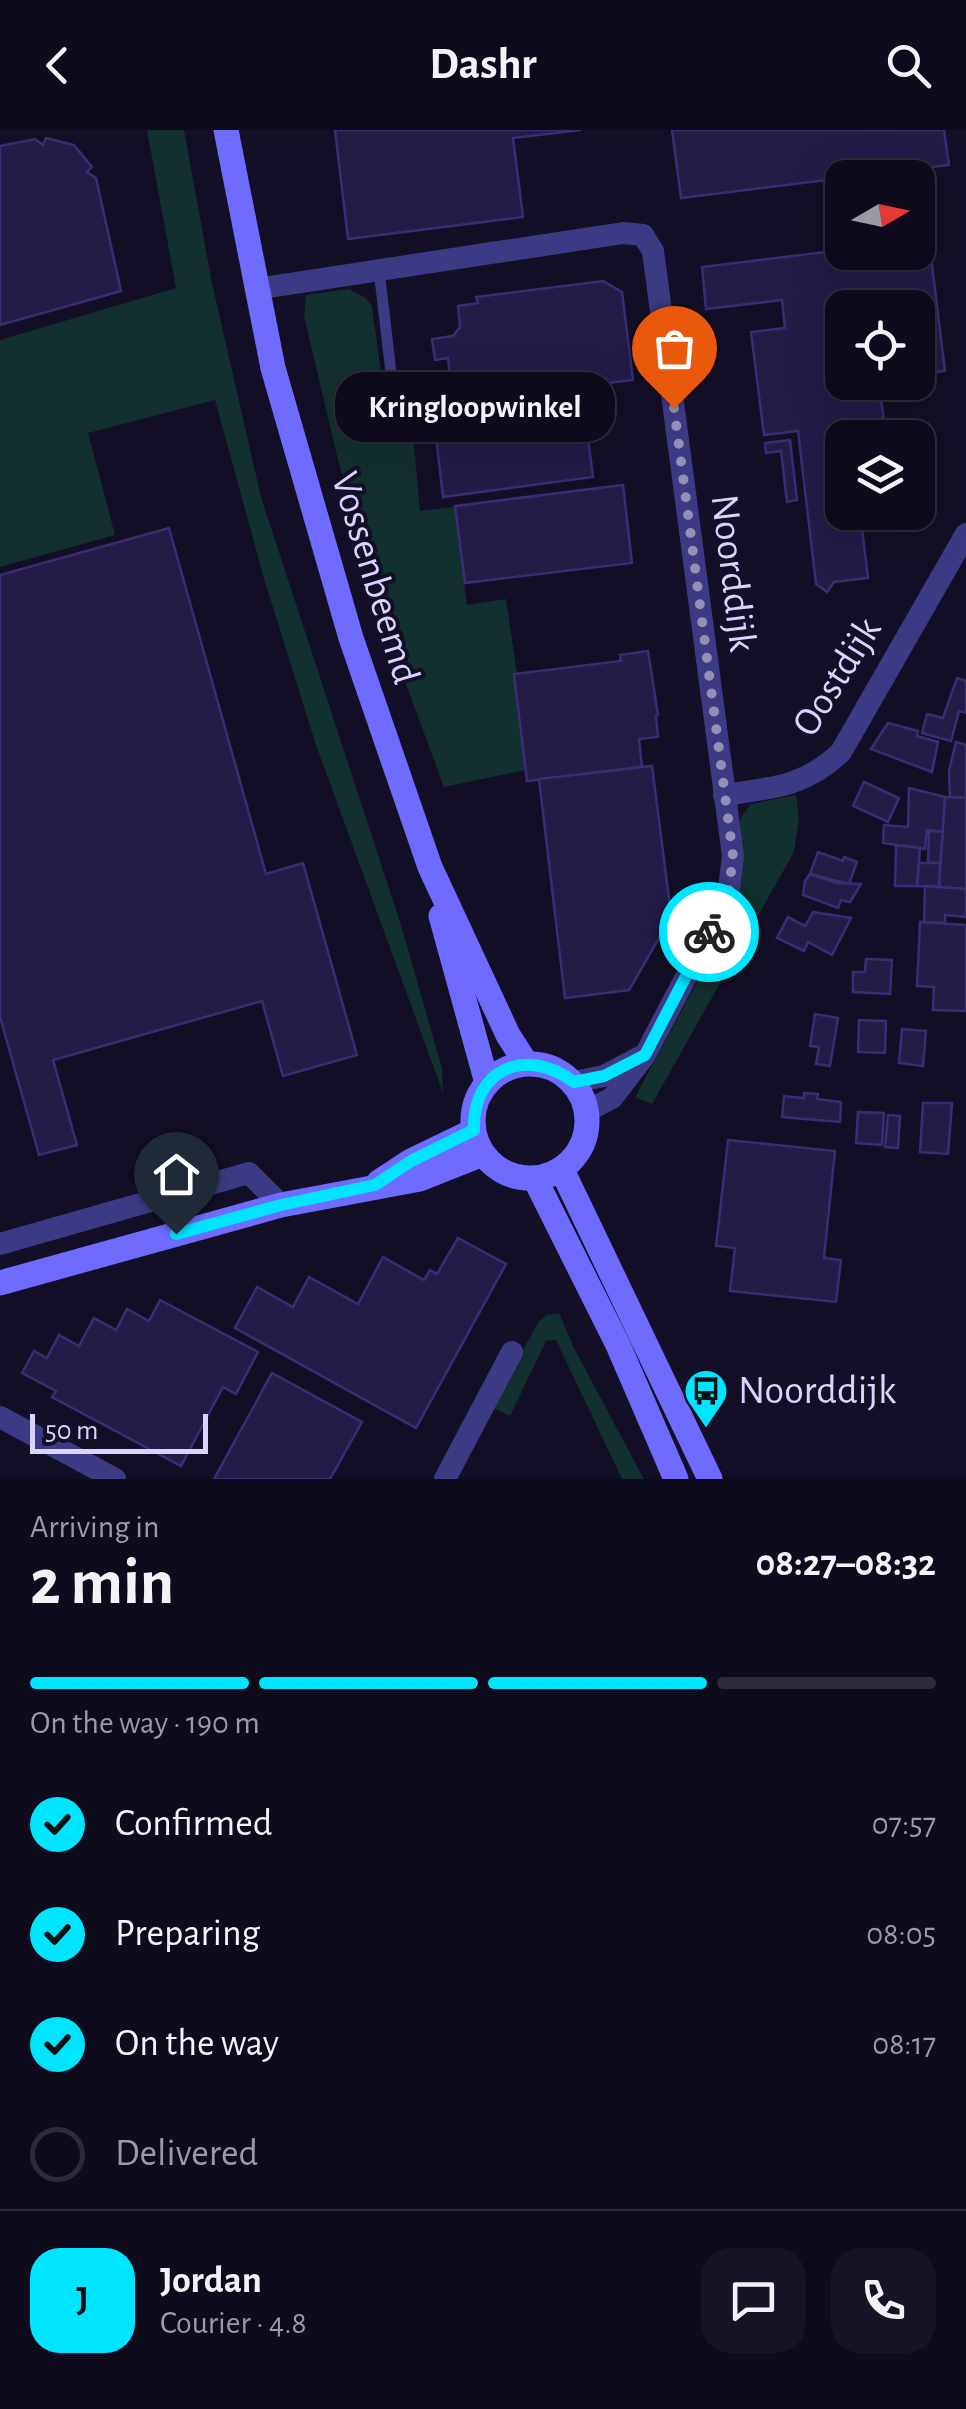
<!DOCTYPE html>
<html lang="en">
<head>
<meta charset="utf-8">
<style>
  :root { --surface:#0e0b1c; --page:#171425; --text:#f1f3f6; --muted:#9b9ba3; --line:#2e2b3b; --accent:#00e5ff }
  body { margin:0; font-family:"Alegreya Sans",sans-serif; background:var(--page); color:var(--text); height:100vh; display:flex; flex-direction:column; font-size:38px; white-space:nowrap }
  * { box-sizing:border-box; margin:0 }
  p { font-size:32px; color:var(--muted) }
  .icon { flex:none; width:55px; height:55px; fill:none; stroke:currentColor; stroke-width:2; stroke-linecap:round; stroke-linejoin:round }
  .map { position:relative; height:1349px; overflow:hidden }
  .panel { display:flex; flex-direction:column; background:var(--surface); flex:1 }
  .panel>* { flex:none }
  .needle { width:65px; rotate:81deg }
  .tools { position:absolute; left:825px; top:30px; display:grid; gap:20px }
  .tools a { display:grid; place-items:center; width:110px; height:110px; border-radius:20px; background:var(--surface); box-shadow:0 10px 40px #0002,0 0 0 2px var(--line); font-size:50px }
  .scale { position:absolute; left:30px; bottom:25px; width:178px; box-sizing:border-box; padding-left:10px; border:5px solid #d9d4ff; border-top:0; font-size:28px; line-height:35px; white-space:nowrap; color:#d9d4ff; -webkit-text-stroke:8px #130f26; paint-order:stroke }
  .pin { position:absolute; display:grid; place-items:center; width:85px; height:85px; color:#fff; margin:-102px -42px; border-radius:50% 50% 50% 0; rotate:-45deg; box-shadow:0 0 10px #0007 }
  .pin .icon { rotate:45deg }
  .courier { position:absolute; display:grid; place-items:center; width:100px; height:100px; margin:-50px; border:8px solid #00e5ff; border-radius:50%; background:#fff; color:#222; box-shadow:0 2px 12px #0007 }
  .bubble { position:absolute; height:70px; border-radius:30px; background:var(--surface); box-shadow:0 10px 40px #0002,0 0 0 2px var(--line); font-size:32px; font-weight:700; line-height:70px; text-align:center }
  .summary em { font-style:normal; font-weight:700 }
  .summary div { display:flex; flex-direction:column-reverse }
  .summary { display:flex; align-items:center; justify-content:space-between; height:170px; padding:0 30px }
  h1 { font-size:65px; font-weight:700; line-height:75px }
  .bar { display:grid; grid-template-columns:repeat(4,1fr); gap:15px 10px; align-content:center; height:120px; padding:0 30px }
  .bar i { height:12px; border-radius:8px; background:var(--line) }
  .bar .active { background:var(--accent) }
  .bar p { grid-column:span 4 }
  .line { display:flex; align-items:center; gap:25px; padding:0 30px; border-top:2px solid var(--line) }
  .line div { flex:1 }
  .round { display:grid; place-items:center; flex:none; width:105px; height:105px; border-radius:30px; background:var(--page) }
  ol { padding:0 30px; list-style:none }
  li { display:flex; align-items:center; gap:30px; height:110px }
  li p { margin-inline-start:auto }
  li .icon { padding:10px; border-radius:50%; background:var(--accent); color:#111; stroke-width:4 }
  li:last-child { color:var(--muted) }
  li i { width:55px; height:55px; border:5px solid var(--line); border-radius:50% }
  header { display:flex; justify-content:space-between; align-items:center; height:130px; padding:0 30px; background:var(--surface); font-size:45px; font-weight:700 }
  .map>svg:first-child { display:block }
</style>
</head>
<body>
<header><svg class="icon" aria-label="back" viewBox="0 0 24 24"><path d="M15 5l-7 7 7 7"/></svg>Dashr<svg class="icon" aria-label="search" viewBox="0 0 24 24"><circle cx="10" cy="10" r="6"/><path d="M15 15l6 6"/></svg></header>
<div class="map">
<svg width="966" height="1349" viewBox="0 0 966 1349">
  <rect width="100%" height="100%" fill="#130f26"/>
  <!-- green -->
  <g fill="#12302f">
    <path d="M147 0H184L212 153 261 367 401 795 442 938 443 963 315 612 265 452 215 270 88 303 115 405 0 437V210L176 158Z"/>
    <path d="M349 159 366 168 372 177 387 285 411 280 420 381 454 377 467 475 506 469 531 639 444 657 394 522 338 330 304 186 306 165Z"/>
    <path d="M796 665 799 689 794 722 652 974 635 967 734 784 742 748 740 689 751 674Z"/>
    <path d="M559 1183 574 1218 644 1349H622L556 1210 546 1211 510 1286 491 1277 539 1191 547 1185Z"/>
  </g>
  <!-- building -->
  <g fill="#241b47" stroke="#3b2d73" stroke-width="2.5">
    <path d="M335 0H581L513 8 523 87 348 109Z"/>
    <path d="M672 0H944L949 35 681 68Z"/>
    <path d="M46 8 74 15 92 37 87 42 96 48 121 161 0 195V16L35 9 43 15Z"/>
    <path d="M929 110 945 241 918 244V178H842V252H879L886 308H842V382H860L868 448 834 452 827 462 816 454 798 301 764 305 751 202 785 198 782 170 706 179 702 137 842 120 918 122V111Z"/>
    <path d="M603 151 622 162 633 250 453 272 448 228 435 230 432 209 453 206 460 197 458 176 478 173 476 167Z"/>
    <path d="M584 277 593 347 443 367 435 298 442 294Z"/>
    <path d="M790 310 797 370 787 372 781 321 766 323 765 313Z"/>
    <path d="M623 355 632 433 465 453 455 376Z"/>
    <path d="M169 398 266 744 303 733 357 925 283 946 262 871 53 930 77 1015 39 1025 0 887V445Z"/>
    <path d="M648 521 658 585 656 586 658 607 639 609 642 637 527 651 514 544 621 531 620 525Z"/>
    <path d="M957 548 966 551V583L959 581 951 611 922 603 927 584 943 588Z"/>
    <path d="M888 593 918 601 917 606 938 612 932 642 871 619Z"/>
    <path d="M956 612 966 615V668L950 667 949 641Z"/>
    <path d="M652 636 671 784 663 785 665 798 629 860 565 868 539 649Z"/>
    <path d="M864 652 899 668 888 692 853 676Z"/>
    <path d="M909 658 945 667 943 702 927 700 925 719 883 713 884 695 908 697Z"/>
    <path d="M945 667 966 668V759L939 757Z"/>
    <path d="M929 701 943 702 940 733H928Z"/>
    <path d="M896 715 920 718 917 756H895Z"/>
    <path d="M818 722 843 731 844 727 857 732 849 754 810 744Z"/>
    <path d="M919 733H940L939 757 917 756Z"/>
    <path d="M810 744 837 753 861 754 850 772 841 770 838 778 803 765 805 751Z"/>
    <path d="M925 756 966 759V787L945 785V793L924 792Z"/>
    <path d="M813 782 851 788 832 825 808 812 804 821 777 808 788 787 805 796Z"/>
    <path d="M920 792 966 795V881L933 880 934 857 917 856Z"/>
    <path d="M866 829 892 830 890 864 853 862V842H865Z"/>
    <path d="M815 884 838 888 830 936 816 934 819 917 810 916Z"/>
    <path d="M859 890 886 891 885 923 858 922Z"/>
    <path d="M902 899 926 901 923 936 899 933Z"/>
    <path d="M804 963 818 964 817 969 841 972 840 992 782 987 784 966 804 968Z"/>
    <path d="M923 973H952L948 1024 920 1022Z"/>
    <path d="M858 982 884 983 882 1015 856 1013Z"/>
    <path d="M888 985 900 986 898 1018 885 1017Z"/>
    <path d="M728 1010 835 1021 824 1128 841 1130 836 1172 730 1161 735 1118 716 1116Z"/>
    <path d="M458 1108 506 1134 416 1298 235 1198 257 1157 293 1177 309 1147 358 1174 383 1127 424 1150 430 1140 437 1144Z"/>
    <path d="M160 1170 258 1222 236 1264 223 1257 181 1336 52 1267 56 1261 22 1243 34 1221 47 1228 59 1205 79 1216 94 1188 116 1200 127 1179 149 1191Z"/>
    <path d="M272 1243 362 1292 330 1349H214Z"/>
  </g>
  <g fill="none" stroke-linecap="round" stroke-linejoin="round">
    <!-- lane -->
    <path stroke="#3d3a85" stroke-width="11" d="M379 140 394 268"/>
    <!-- street -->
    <g stroke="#3d3a85" stroke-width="22">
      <path d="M256 159 623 103 643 105 653 121 733 726 728 767 645 925 612 968 587 981"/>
      <path d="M724 665C771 658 805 657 841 622L966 404"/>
      <path d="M574 952 604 946 642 926"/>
      <path d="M0 1114 249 1043 281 1075"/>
      <path d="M0 1287 115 1349"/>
      <path d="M445 1349 512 1222"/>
    </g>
    <!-- secondary -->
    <g stroke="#6f6bff" stroke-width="25">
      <path d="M226 0 273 238 351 508 430 737 508 905 526 933"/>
      <path d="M441 786 487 953"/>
      <circle cx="530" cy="991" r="57"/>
      <path d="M562 1040 710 1349"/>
      <path d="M535 1049 618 1215 676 1349"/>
      <path d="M379 1052 411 1031 473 1001"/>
      <path d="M0 1153 281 1075 420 1049 483 1024"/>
    </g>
  </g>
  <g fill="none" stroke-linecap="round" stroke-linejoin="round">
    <!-- done -->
    <path stroke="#948fb3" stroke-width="10" stroke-dasharray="0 18" d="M674 278 733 726 728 767 709 802"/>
    <!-- route -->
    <path stroke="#00e5ff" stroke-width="12" d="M176 1104 281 1075 375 1055 411 1031 474 1000C472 939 526 916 574 952L604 946 645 925 709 802"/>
  </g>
  <!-- icons -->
  <defs>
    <symbol id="bus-pin" viewBox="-11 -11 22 30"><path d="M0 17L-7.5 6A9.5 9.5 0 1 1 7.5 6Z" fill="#00e5ff" stroke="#130f26"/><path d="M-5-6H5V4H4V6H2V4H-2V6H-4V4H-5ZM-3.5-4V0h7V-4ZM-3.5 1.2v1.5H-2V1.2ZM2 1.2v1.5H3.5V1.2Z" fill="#111"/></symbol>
  </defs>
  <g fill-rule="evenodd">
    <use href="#bus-pin" x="681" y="1236" width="50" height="68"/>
  </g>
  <g text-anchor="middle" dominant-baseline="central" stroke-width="8" stroke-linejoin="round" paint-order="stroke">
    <!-- street labels -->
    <g font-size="40" fill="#d9d4ff" stroke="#130f26">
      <text transform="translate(733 443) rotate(83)">Noorddijk</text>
      <text transform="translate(375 448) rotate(73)">Vossenbeemd</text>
      <text transform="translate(837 547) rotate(-58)">Oostdijk</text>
    </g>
    <!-- poi labels -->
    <g font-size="40" fill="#d9d4ff" stroke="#130f26" text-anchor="start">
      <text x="738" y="1261">Noorddijk</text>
    </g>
  </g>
</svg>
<div class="tools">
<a><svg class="needle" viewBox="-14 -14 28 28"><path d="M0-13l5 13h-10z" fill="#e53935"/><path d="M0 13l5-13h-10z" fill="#9b9ba3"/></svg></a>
<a><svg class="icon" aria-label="locate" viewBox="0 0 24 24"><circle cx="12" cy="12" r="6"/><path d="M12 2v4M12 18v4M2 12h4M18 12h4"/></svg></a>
<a><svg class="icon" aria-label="layers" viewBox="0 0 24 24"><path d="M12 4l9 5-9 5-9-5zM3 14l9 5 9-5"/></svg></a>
</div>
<div class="scale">50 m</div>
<div class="pin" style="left:674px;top:278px;background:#ea580c"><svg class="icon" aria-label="bag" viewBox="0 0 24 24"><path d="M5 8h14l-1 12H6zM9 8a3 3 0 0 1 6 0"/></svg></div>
<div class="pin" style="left:176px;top:1104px;background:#1f2937"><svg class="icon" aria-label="home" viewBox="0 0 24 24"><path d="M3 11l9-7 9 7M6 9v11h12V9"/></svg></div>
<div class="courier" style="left:709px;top:802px"><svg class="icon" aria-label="bike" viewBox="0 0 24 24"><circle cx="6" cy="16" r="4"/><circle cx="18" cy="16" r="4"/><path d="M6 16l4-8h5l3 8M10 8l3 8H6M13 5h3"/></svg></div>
<div class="bubble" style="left:335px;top:242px;width:280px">Kringloopwinkel</div>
</div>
<section class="panel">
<div class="summary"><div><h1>2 min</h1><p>Arriving in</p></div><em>08:27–08:32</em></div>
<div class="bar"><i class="active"></i><i class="active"></i><i class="active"></i><i></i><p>On the way · 190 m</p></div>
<ol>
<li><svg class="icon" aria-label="check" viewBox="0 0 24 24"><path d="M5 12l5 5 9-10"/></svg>Confirmed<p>07:57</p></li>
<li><svg class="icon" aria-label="check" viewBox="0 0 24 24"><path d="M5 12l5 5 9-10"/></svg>Preparing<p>08:05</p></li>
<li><svg class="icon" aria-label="check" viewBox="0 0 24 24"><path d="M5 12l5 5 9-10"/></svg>On the way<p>08:17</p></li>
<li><i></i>Delivered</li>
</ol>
<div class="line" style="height:180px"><b class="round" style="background:var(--accent);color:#111">J</b><div><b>Jordan</b><p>Courier · 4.8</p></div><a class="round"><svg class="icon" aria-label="chat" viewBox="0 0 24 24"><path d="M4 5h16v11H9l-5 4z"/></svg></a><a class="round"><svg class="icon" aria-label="phone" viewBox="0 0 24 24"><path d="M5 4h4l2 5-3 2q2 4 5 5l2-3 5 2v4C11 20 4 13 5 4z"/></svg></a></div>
</section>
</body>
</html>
